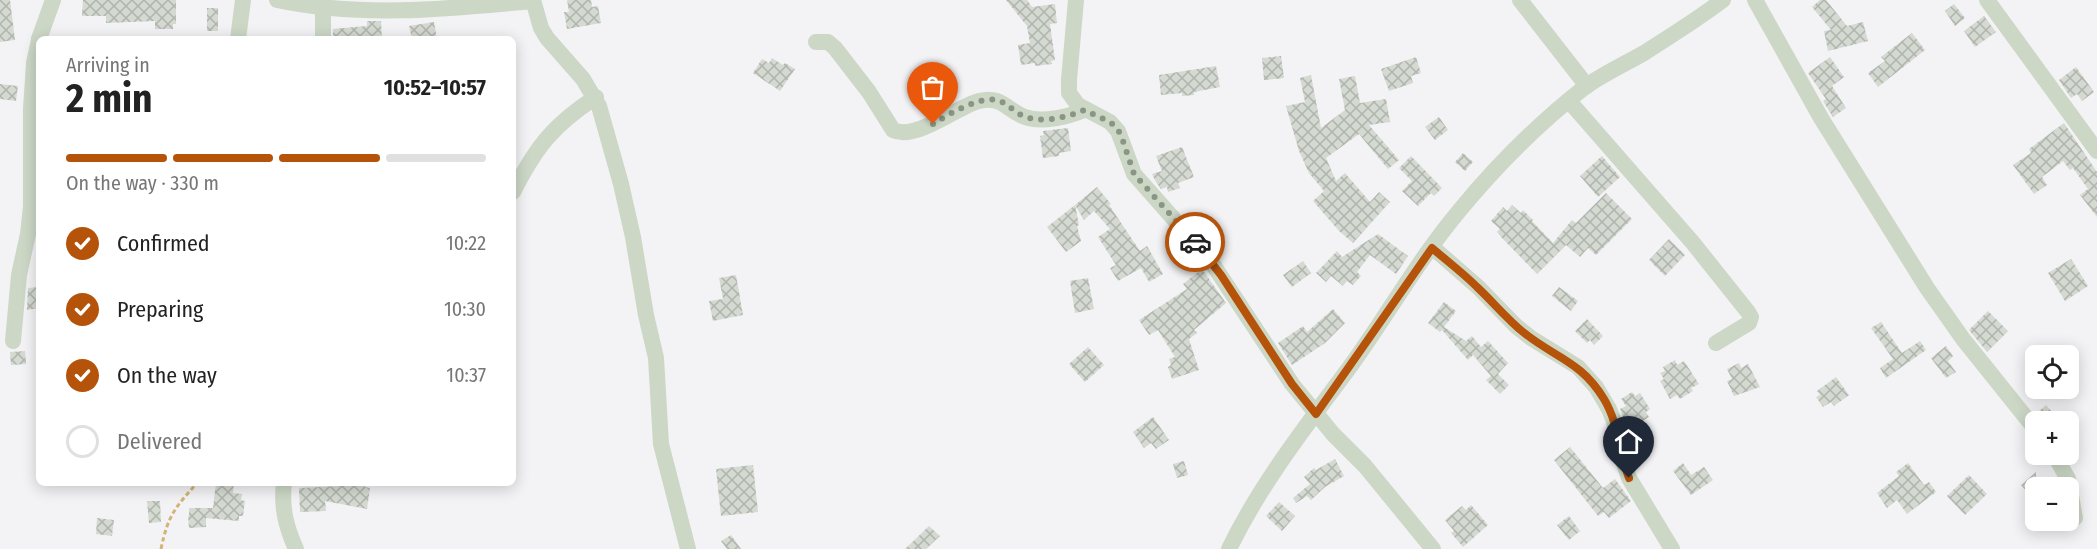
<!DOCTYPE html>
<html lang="en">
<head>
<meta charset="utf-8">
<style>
  :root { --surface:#fff; --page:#f6f6f6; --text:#222; --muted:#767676; --line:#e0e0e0; --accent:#b45309 }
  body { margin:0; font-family:"Fira Sans Condensed",sans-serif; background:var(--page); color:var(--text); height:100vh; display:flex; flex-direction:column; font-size:22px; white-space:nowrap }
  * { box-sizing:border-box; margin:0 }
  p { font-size:20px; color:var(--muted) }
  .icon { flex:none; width:33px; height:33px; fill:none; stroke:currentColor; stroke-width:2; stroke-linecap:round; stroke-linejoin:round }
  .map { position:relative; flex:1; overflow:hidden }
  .details { position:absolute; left:36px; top:36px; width:480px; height:450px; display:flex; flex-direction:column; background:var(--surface); border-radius:9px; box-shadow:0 3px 15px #0003 }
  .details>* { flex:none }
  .buttons { position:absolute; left:2025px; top:345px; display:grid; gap:12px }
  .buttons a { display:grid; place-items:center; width:54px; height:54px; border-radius:9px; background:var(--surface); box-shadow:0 3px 15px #0003; font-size:30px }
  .pin { position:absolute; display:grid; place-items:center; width:51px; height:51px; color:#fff; margin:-62px -26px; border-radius:50% 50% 50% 0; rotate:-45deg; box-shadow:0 0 6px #0007 }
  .pin .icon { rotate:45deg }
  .courier { position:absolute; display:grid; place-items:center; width:60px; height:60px; margin:-30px; border:4px solid #b45309; border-radius:50%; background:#fff; color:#222; box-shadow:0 2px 8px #0007 }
  .overview em { font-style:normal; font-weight:700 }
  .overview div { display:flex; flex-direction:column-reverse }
  .overview { display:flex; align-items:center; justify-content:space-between; height:102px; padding:0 30px }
  h1 { font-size:39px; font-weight:700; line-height:45px }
  .bar { display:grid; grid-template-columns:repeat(4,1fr); gap:9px 6px; align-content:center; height:72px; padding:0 30px }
  .bar i { height:8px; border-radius:4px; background:var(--line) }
  .bar .current { background:var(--accent) }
  .bar p { grid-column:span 4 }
  ol { padding:0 30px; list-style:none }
  li { display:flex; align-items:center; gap:18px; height:66px }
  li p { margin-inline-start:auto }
  li .icon { padding:6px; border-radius:50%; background:var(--accent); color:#fff; stroke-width:4 }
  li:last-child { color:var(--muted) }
  li i { width:33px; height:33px; border:3px solid var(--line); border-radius:50% }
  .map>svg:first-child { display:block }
</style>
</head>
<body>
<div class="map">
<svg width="2097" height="549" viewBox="0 0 2097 549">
  <defs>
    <pattern id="building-cross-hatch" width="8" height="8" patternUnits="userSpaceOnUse" patternTransform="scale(1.5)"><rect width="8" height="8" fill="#d4dad1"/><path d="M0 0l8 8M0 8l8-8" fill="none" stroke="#afb4ac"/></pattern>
  </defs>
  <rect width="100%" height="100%" fill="#f3f3f5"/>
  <!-- building -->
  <g fill="url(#building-cross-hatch)">
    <path d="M0 0H10L15 40 0 42Z"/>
    <path d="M83 0H176V24H173V29H155V21L106 23V16H82Z"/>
    <path d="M567 0H591L592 7 598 6 601 23 567 29 564 12H569Z"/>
    <path d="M1006 0H1027L1032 7 1055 4 1057 23 1050 24 1055 60 1051 61 1052 64 1035 66V63L1021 65 1018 45 1030 43 1027 26Z"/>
    <path d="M1820 0H1826L1847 26 1863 22 1868 41 1828 51 1824 31 1831 30 1812 7Z"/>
    <path d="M1954 4 1965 18 1955 26 1945 11Z"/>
    <rect x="207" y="8" width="11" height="23"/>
    <path d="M1984 16 1996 32 1975 47 1964 31Z"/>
    <path d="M367 21H381L382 39H333V29L367 26Z"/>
    <path d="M434 22 437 39H412L409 26Z"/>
    <path d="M1912 33 1925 50 1878 87 1868 73 1885 61 1881 57Z"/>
    <path d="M1281 56 1284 78 1264 80 1262 58Z"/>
    <path d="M1416 57 1421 73 1411 76 1413 83 1389 91 1381 69Z"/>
    <path d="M1830 57 1844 77 1832 86 1846 108 1833 117 1823 101 1826 99 1808 73Z"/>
    <path d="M772 58 783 65 785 63 795 69 780 91 753 73 762 59 769 63Z"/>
    <path d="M1216 66 1220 87 1194 92V95L1182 96V93L1161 95 1159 75Z"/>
    <path d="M2076 67 2094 92 2082 101 2077 94 2071 98 2059 80Z"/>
    <path d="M1311 75 1321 128 1345 110 1339 79 1355 76 1360 103 1386 99 1390 122 1369 125 1399 160 1388 169 1359 134 1326 158 1336 181 1345 173 1370 202 1379 192 1390 202 1353 243 1339 231 1313 201 1324 191 1309 173 1299 151 1286 106 1305 102 1300 78Z"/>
    <path d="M0 84 18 86 16 101 0 99Z"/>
    <path d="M1439 117 1448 130 1435 140 1425 127Z"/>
    <path d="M2064 123 2097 172V217L2080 195 2088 189 2073 168 2070 170 2063 161 2042 177 2047 185 2034 194 2013 165 2031 153 2029 149Z"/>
    <path d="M1068 128 1071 151 1059 153V156L1043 158 1040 136 1044 135 1043 131Z"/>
    <path d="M1182 147 1194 177 1178 183 1180 188 1168 192 1167 187 1161 189 1156 182 1152 174 1162 171 1156 156Z"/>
    <path d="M1463 153 1473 162 1465 171 1455 162Z"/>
    <path d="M1411 156 1442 188 1434 196 1431 193 1418 206 1402 191 1412 181 1399 168Z"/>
    <path d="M1602 156 1620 177 1598 197 1580 176Z"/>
    <path d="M1097 187 1111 204 1109 205 1140 251 1147 246 1163 274 1149 282 1141 268 1118 281 1110 268 1116 265 1098 237 1110 229 1094 211 1084 220 1075 205Z"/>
    <path d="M1606 193 1632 219 1596 255 1588 248 1580 257 1566 245 1537 274 1502 238 1497 232 1500 229 1491 221 1503 207 1507 211 1512 205 1521 213 1523 210 1533 220 1532 221 1553 243 1572 220 1576 223Z"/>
    <path d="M1075 205 1079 225 1077 226 1081 241 1066 252 1047 227Z"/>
    <path d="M1378 234 1408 256 1396 274 1370 255 1357 272 1361 276 1353 285 1347 281 1343 286 1331 276 1326 282 1316 273 1337 251 1342 257Z"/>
    <path d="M1669 239 1685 255 1665 276 1649 260Z"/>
    <path d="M2071 259 2088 286 2065 301 2048 273Z"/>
    <path d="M1303 261 1311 273 1292 287 1283 275Z"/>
    <path d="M1202 269 1226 303 1194 330 1197 333 1189 339 1199 370 1172 379 1168 367 1171 365 1169 359 1175 357 1158 330 1149 335 1139 320 1187 289 1183 284Z"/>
    <path d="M736 275 743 315 713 321 709 301 723 299 719 278Z"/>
    <path d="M1088 278 1094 309 1075 313 1070 281Z"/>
    <path d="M39 287V308L27 310 28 288Z"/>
    <path d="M1559 287 1578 301 1571 311 1552 296Z"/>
    <path d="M1444 302 1456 311 1444 327 1466 341 1472 336 1481 347 1488 341 1508 363 1498 374 1509 385 1500 394 1486 380 1491 376 1473 355 1468 360 1442 330 1440 332 1428 323Z"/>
    <path d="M1333 309 1345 323 1325 343 1292 365 1278 343 1303 326 1307 332Z"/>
    <path d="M1988 311 2008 331 1987 352 1969 330Z"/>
    <path d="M1587 319 1603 336 1594 345 1590 340 1587 343 1575 331Z"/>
    <path d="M1881 322 1902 353 1920 341 1926 350 1886 378 1880 368 1893 359 1871 328Z"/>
    <path d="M1946 346 1953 356 1948 361 1956 372 1946 378 1931 358Z"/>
    <path d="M1088 347 1104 365 1085 382 1069 364Z"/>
    <path d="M25 351 26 364 11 365 10 352Z"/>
    <path d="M1675 360 1677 365 1684 361 1699 384 1691 388 1693 391 1680 399 1677 395 1670 399 1660 381 1664 379 1660 373 1665 371 1663 367Z"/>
    <path d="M1739 363 1741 368 1748 364 1760 387 1734 396 1727 381 1732 379 1727 369Z"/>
    <path d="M1836 377 1849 395 1834 406 1831 402 1823 407 1816 397 1820 395 1817 391Z"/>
    <path d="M1632 392 1635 396 1640 393 1650 409 1646 412 1649 417 1633 427 1629 420 1625 422 1620 409 1626 406 1621 399Z"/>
    <path d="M2046 405 2061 422H2043L2036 414Z"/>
    <path d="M1153 417 1169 440 1156 449 1151 443 1144 448 1133 432Z"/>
    <path d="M1570 447 1603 488 1615 479 1631 501 1609 518 1604 512 1598 516 1554 460Z"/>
    <path d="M1335 459 1344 476 1325 487 1311 500 1307 496 1296 503 1293 498 1310 484 1304 477 1314 468 1316 470Z"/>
    <path d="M1184 461 1188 475 1177 478 1173 464Z"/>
    <path d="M1683 463 1691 475 1704 467 1713 480 1691 495 1673 471Z"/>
    <path d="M1908 463 1924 485 1929 482 1936 492 1907 514 1897 500 1887 508 1877 493 1899 476 1896 472Z"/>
    <path d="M753 465 758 512 721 516 716 469Z"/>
    <path d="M2036 472V502L2021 485Z"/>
    <path d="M1969 475 1987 494 1965 515 1947 496Z"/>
    <path d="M216 483H234L233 493 242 494 241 500 245 501 243 516H239V521L206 518V527L189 528 188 516H193H189V508H213Z"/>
    <path d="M341 483H366L365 487 370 488 367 509 325 501 326 511 300 512 299 488 340 486Z"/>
    <path d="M147 501H160L161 522 149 523Z"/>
    <path d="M1279 502 1295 516 1282 531 1266 516Z"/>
    <path d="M1471 505 1488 525 1463 547 1451 533 1454 531 1445 520 1462 506 1466 510Z"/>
    <path d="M1569 516 1580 531 1569 540 1557 525Z"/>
    <path d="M97 518 114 520 112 536 96 534Z"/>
    <path d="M929 526 940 536 926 549H905Z"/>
    <path d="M731 535 741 549H727L721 541Z"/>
  </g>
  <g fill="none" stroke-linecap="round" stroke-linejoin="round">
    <!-- path -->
    <path stroke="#d3b376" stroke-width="3" stroke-dasharray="4.5 3" stroke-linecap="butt" d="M161 549C168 515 175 508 197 483"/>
    <!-- street -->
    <g stroke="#ccd7c6" stroke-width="16">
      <path d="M277 0C361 18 448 9 533 1"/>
      <path d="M533 0 541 28 547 38 583 79 599 106 621 184 633 237 646 315 656 358 661 444 688 549"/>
      <path d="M1076 0 1069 80V93L1078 105 1110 122 1118 131 1134 174 1210 260 1292 384 1333 434 1365 466 1433 549"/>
      <path d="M1520 0 1587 86"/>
      <path d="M1755 0 1821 118 1927 288 1963 339 2036 430"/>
      <path d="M1987 0 2097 151"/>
      <path d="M39 39 53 0"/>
      <path d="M238 39 243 0"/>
      <path d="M323 39V8"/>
      <path d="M816 42H828L835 48 869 92 893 130C916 141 956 107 979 101 1002 95 1006 110 1025 117 1042 123 1068 117 1084 110"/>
      <path d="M1569 101 1693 243 1748 312 1751 317 1749 323 1716 343"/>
      <path d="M513 192C536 147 553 125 596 97"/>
      <path d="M1432 247 1478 287 1516 326 1531 338 1578 367 1596 387 1609 409 1615 424 1621 455 1629 478 1672 549"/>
      <path d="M13 341 19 275 28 234 31 206V109L34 63 39 40"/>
      <path d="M2054 454 2068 479 2075 518"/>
      <path d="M284 483C281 507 286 527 296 549"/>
      <path d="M1229 549C1262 481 1308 424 1352 364 1388 314 1419 259 1459 211 1496 166 1539 123 1585 87 1603 74 1625 64 1644 53 1671 36 1698 19 1723 0"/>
    </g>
  </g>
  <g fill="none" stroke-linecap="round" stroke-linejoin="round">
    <!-- done -->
    <path stroke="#8a9585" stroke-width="6" stroke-dasharray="0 10.8" d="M933 124C949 114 979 96 997 100 1006 102 1013 111 1021 115 1038 124 1066 118 1084 110L1110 122 1116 127 1121 135 1134 174 1195 242"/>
    <!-- route -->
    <path stroke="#b45309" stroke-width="8" d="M1195 242 1221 275 1292 384 1316 414 1432 248C1447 261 1463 273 1477 287 1493 302 1507 319 1523 332 1555 358 1581 361 1604 399 1619 424 1619 452 1629 478"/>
  </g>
</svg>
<div class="buttons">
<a><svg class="icon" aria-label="locate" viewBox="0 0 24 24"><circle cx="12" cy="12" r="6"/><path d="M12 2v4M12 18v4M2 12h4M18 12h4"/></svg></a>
<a>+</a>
<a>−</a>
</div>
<div class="pin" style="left:933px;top:124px;background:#ea580c"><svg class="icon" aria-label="bag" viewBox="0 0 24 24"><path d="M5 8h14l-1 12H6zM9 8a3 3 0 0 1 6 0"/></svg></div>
<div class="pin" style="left:1629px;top:478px;background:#1f2937"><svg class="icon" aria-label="home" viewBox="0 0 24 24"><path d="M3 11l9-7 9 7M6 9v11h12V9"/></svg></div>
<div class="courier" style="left:1195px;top:242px"><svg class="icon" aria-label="car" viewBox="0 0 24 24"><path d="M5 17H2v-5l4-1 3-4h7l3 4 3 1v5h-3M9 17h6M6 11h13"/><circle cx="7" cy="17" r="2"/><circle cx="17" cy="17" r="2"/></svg></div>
<section class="details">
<div class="overview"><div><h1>2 min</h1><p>Arriving in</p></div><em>10:52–10:57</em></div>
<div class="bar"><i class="current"></i><i class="current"></i><i class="current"></i><i></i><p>On the way · 330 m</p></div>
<ol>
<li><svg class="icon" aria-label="check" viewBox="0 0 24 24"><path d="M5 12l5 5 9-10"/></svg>Confirmed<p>10:22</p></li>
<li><svg class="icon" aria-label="check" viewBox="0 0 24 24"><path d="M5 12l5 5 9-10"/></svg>Preparing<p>10:30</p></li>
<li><svg class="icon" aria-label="check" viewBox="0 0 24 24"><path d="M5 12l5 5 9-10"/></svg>On the way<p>10:37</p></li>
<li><i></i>Delivered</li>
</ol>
</section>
</div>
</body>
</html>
